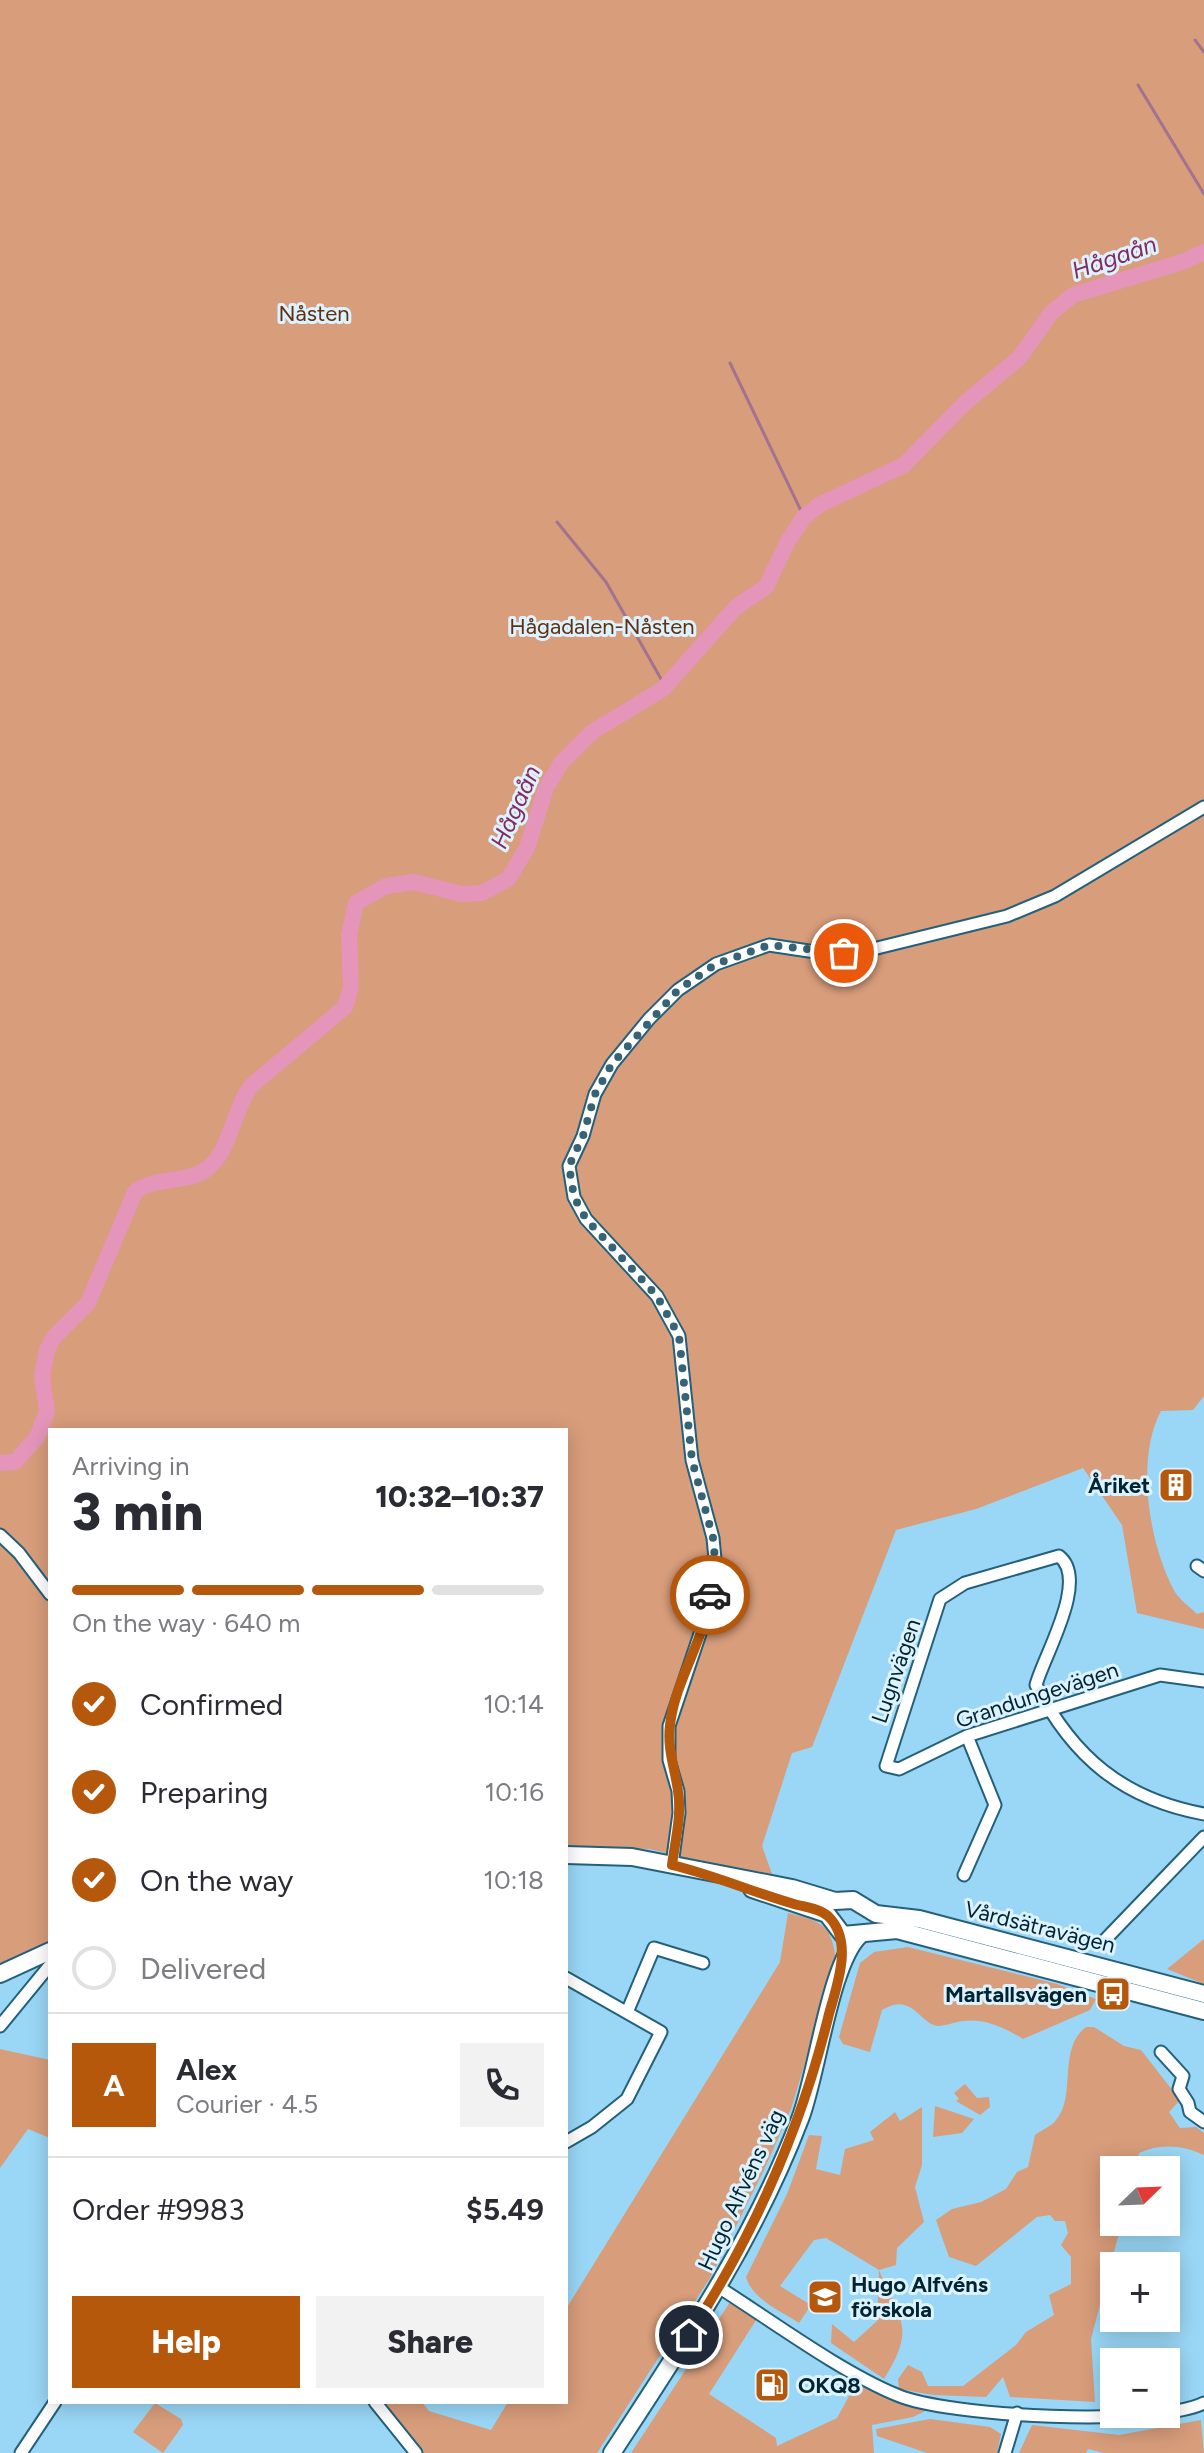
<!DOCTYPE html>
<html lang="en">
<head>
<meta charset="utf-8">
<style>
  :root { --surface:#fff; --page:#f2f2f3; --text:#2b2b33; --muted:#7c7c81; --line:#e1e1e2; --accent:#b6580c }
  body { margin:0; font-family:Figtree,sans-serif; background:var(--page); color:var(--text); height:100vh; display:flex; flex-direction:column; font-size:30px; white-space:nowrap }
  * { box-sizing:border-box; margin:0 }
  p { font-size:26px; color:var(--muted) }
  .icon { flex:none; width:44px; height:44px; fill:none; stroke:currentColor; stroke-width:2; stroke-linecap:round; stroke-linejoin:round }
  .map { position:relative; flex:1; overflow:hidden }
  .panel { position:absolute; left:48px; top:1428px; width:520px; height:976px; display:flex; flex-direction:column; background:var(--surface); border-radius:0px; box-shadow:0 4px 20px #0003 }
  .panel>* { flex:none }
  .needle { width:52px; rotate:67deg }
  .fabs { position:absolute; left:1100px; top:2156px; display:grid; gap:16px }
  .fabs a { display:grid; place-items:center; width:80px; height:80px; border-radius:0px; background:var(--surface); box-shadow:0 4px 20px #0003; font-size:40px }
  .pin { position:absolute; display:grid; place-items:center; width:68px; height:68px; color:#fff; margin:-34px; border:4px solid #fff; border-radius:50%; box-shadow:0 2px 8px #0007 }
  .courier { position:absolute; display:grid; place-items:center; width:80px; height:80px; margin:-40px; border:6px solid #b6580c; border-radius:50%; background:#fff; color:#222; box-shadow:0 2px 10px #0007 }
  .overview em { font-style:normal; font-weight:800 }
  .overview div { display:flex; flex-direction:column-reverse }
  .overview { display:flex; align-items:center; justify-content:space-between; height:136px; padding:0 24px }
  h1 { font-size:52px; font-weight:800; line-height:60px }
  .bar { display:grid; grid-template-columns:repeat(4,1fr); gap:12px 8px; align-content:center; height:96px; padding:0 24px }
  .bar i { height:10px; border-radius:6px; background:var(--line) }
  .bar .selected { background:var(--accent) }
  .bar p { grid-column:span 4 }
  .line { display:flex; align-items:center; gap:20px; padding:0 24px; border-top:2px solid var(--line) }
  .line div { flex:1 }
  .round { display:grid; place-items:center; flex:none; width:84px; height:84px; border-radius:0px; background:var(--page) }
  ol { padding:0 24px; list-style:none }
  li { display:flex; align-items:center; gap:24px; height:88px }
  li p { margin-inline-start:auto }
  li .icon { padding:8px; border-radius:50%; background:var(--accent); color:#fff; stroke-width:4 }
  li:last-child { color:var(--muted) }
  li i { width:44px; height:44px; border:4px solid var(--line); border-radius:50% }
  .button { display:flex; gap:16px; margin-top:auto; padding:16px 24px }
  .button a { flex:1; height:92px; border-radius:0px; background:var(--accent); color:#fff; font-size:32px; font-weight:800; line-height:92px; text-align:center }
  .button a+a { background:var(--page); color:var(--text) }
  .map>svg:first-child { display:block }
</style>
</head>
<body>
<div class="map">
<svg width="1204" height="2453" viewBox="0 0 1204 2453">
  <rect width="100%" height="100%" fill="#9ad7f6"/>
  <!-- green -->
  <g fill="#d89d7b">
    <path d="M0 0H1204V1396L1193 1410 1161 1411C1135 1459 1149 1545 1175 1592 1180 1600 1190 1607 1197 1614L1204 1612V1629L1137 1613 1122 1525 1083 1468 976 1509 896 1530 812 1747 792 1753 762 1846 772 1874 755 1871 753 1875 650 1849 566 1848V1430H50V1945L0 1965Z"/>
    <path d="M788 1913C822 1921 832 1925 836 1961L791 2109 764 2170 710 2278 597 2453H423L381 2402H422L429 2411 491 2430 508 2402H566V2309L780 1962Z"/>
    <path d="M1204 1939V1984L1167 1969Z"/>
    <path d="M908 1947 1057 1984 1096 1999 1090 2010 1023 2039C1005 2028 985 2018 963 2021 955 2022 945 2026 938 2026 919 2024 913 1991 882 2010L870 2052 843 2044 839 2037 860 1963 874 1952Z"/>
    <path d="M1086 2027H1094L1124 2046 1141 2050 1180 2100 1169 2112 1180 2128 1196 2127 1204 2133V2155C1184 2145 1160 2143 1139 2153L1135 2170H1114V2222H1122L1091 2339 1095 2402 1010 2397 1003 2377 986 2397 933 2395 899 2389 898 2379 908 2365 922 2372 928 2386H963L1016 2345 1026 2332 1054 2315 1049 2295 1071 2284V2257L1061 2245 1068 2233 1065 2221H1055L1050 2215 1037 2217 976 2266 949 2257 936 2220 952 2209 981 2202 1006 2189 1017 2172 1028 2167 1035 2135C1041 2130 1052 2126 1056 2120 1077 2096 1057 2049 1086 2027Z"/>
    <path d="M0 2049 50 2060V2138L28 2129 0 2168Z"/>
    <path d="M965 2084 977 2098 989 2097 990 2107 980 2115 956 2101 959 2099 954 2093Z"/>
    <path d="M935 2106 974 2119 962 2133 933 2137Z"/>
    <path d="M922 2107V2165L915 2187 924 2222 897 2248 896 2265 879 2270C901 2323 916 2327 884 2379L831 2343 832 2324 854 2342 877 2321 879 2270 826 2238 814 2240 780 2286 811 2305 799 2323C781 2311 752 2299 746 2277L787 2194 809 2135 822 2136 816 2169 840 2175 845 2149 874 2140 870 2132 895 2112 900 2121Z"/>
    <path d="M734 2296 760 2314 709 2394 776 2438 777 2446 837 2418 860 2376 935 2406 913 2417 872 2425 874 2453H631Z"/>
    <path d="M155 2403 181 2419 183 2425 163 2453 133 2432Z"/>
    <path d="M930 2419 990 2427 1001 2434 997 2453H927L877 2436 876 2429Z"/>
    <path d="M1201 2420 1204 2453H1104L1088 2449 1086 2453H1019L1032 2425 1119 2435Z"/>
  </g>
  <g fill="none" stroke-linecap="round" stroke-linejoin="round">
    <!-- stream -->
    <g stroke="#a17391" stroke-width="3">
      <path d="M1195 40 1204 52"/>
      <path d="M1138 85 1204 194"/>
      <path d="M730 363 804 517"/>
      <path d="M557 522 606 582 665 686"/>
    </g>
    <!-- river -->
    <path stroke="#e595ba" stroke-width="16" d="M0 1463 15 1462 37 1437 47 1412 42 1376 47 1350 54 1337 88 1303 135 1192C156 1176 186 1184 207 1169 231 1151 233 1108 252 1085L345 1007 351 987 349 936 356 903 386 886 414 882 461 894 482 893 508 879 527 848 546 788 561 763 592 732 663 689 736 607 766 587 788 541 804 517 819 505 904 465 965 403 1019 358 1051 313 1073 295 1185 261 1204 252"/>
    <defs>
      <g id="street">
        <path d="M0 1535 19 1553 50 1594"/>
        <path d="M1197 1566 1204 1571"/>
        <path d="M1204 1681 1160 1675 967 1736 899 1769 886 1766 940 1599 965 1583 1059 1556C1090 1580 1043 1657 1036 1685 1073 1757 1123 1799 1204 1814"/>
        <path d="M672 1865 679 1813 678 1791 669 1760V1726L709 1607 715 1559 713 1538 692 1460 679 1336 657 1296 586 1219 574 1197 569 1166 583 1136 595 1094 612 1064 649 1019 678 990 716 964 769 945 822 953 869 950 1007 916 1055 896 1204 807"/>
        <path d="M964 1875 995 1805 967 1736"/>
        <path d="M1101 1944 1204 1837"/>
        <path d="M566 1978 661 2032 627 2099 592 2127 566 2142"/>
        <path d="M628 2010 654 1948 703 1963"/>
        <path d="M0 2026 50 1965"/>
        <path d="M1161 2052 1183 2076 1179 2089 1188 2103 1190 2112 1204 2122"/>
        <path d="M720 2288C772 2321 841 2372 897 2395 948 2417 1155 2427 1204 2403"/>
        <path d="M375 2402 416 2453"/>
        <path d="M21 2453 55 2402"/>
        <path d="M1005 2453 1017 2413"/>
      </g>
      <g id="secondary">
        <path d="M566 1855 632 1857 792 1888 835 1901 853 1900 876 1914 919 1919 1204 1994"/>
        <path d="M752 1889 827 1914 843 1935 897 1930 1204 2011"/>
        <path d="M0 1974 50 1951"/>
        <path d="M612 2453C682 2346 754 2240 800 2119 817 2076 830 1962 860 1935"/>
      </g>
    </defs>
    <!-- street casing -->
    <use href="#street" stroke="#22607b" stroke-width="15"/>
    <!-- secondary casing -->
    <use href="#secondary" stroke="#22607b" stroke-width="20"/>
    <!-- street -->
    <use href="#street" stroke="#fff" stroke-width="11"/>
    <!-- secondary -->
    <use href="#secondary" stroke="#fff" stroke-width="16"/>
  </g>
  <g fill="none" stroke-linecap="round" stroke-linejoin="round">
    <!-- done -->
    <path stroke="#376377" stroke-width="8" stroke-dasharray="0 14.4" d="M710 1595 715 1559 713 1538 692 1460 679 1336 657 1296 586 1219 574 1197 569 1166 583 1136 595 1094 612 1064 678 990 716 964 769 945 844 953"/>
    <!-- route -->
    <path stroke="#b6580c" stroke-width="10" d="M689 2335C754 2235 801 2129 829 2014 837 1985 854 1941 828 1916 819 1908 804 1907 794 1904 752 1892 714 1875 672 1865 675 1842 682 1815 678 1791 675 1768 667 1749 670 1725 675 1680 705 1640 710 1595"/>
  </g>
  <!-- icons -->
  <defs>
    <symbol id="building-square" viewBox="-11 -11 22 22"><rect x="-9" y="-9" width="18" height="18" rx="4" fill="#b6580c" stroke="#dcf2fe"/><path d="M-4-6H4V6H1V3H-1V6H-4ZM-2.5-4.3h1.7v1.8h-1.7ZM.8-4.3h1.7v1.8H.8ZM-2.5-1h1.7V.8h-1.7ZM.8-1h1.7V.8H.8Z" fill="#fff"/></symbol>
    <symbol id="bus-square" viewBox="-11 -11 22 22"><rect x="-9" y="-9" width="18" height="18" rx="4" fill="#b6580c" stroke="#dcf2fe"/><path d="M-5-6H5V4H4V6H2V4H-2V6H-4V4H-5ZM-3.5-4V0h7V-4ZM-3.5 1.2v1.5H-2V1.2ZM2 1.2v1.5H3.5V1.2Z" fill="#fff"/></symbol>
    <symbol id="school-square" viewBox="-11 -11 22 22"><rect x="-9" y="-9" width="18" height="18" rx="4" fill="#b6580c" stroke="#dcf2fe"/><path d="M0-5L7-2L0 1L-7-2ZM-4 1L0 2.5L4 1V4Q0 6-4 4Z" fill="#fff"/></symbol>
    <symbol id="fuel-square" viewBox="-11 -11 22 22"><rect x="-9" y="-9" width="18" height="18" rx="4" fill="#b6580c" stroke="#dcf2fe"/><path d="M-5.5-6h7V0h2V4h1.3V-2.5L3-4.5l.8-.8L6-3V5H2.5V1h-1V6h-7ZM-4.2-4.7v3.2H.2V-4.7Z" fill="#fff"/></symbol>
  </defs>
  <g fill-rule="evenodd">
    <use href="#building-square" x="1156" y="1465" width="40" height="40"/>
    <use href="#bus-square" x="1093" y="1974" width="40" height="40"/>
    <use href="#school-square" x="805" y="2277" width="40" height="40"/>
    <use href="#fuel-square" x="752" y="2365" width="40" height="40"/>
  </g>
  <g text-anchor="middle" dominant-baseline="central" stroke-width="6" stroke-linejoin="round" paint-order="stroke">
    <!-- park labels -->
    <g font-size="22" fill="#603010" stroke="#dcf2fe">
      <text x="314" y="313">Nåsten</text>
      <text x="602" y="626">Hågadalen-Nåsten</text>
    </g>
    <!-- poi labels -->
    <g font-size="22" font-weight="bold" fill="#012432" stroke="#dcf2fe" text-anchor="end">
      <text x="1150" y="1485">Åriket</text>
      <text x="1087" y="1994">Martallsvägen</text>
      <text x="851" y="2284" text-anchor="start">Hugo Alfvéns<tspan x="851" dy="25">förskola</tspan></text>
      <text x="798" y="2385" text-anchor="start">OKQ8</text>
    </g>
    <!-- street labels -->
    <g font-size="22" fill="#012432" stroke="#dcf2fe">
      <text transform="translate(896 1671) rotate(-71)">Lugnvägen</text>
      <text transform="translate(1037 1695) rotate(-18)">Grandungevägen</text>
      <text transform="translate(1040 1927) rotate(14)">Vårdsätravägen</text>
      <text transform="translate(741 2190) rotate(-65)">Hugo Alfvéns väg</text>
    </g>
    <!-- water labels -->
    <g font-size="24" font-style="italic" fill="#86295c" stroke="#dcf2fe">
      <text transform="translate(1114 257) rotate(-19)">Hågaån</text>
      <text transform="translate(515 807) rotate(-66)">Hågaån</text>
    </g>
  </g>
</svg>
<div class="fabs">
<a><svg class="needle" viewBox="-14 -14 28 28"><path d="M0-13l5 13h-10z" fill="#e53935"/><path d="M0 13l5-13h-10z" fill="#7c7c81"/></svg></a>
<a>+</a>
<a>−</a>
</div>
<div class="pin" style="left:844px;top:953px;background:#ea580c"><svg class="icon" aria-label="bag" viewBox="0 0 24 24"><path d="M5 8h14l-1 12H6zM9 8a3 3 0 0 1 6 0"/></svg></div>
<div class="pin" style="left:689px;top:2335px;background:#1f2937"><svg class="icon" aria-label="home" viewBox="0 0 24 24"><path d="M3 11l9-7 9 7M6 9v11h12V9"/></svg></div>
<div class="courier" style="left:710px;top:1595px"><svg class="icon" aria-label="car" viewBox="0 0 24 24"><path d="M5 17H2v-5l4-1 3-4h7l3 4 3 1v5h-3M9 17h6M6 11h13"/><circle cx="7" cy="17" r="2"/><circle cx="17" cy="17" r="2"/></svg></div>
<section class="panel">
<div class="overview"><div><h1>3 min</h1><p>Arriving in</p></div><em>10:32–10:37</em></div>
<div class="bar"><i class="selected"></i><i class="selected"></i><i class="selected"></i><i></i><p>On the way · 640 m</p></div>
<ol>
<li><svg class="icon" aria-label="check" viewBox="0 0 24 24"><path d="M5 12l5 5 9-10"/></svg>Confirmed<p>10:14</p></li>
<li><svg class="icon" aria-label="check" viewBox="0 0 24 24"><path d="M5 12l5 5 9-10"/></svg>Preparing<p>10:16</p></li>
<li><svg class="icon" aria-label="check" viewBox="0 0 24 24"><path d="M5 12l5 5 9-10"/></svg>On the way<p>10:18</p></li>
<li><i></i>Delivered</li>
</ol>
<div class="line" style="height:144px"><b class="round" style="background:var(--accent);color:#fff">A</b><div><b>Alex</b><p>Courier · 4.5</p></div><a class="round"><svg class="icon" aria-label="phone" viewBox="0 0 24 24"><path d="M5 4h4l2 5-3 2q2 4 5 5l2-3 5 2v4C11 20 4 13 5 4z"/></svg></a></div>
<div class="line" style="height:104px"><div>Order #9983</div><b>$5.49</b></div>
<div class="button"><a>Help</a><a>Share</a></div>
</section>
</div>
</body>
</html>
